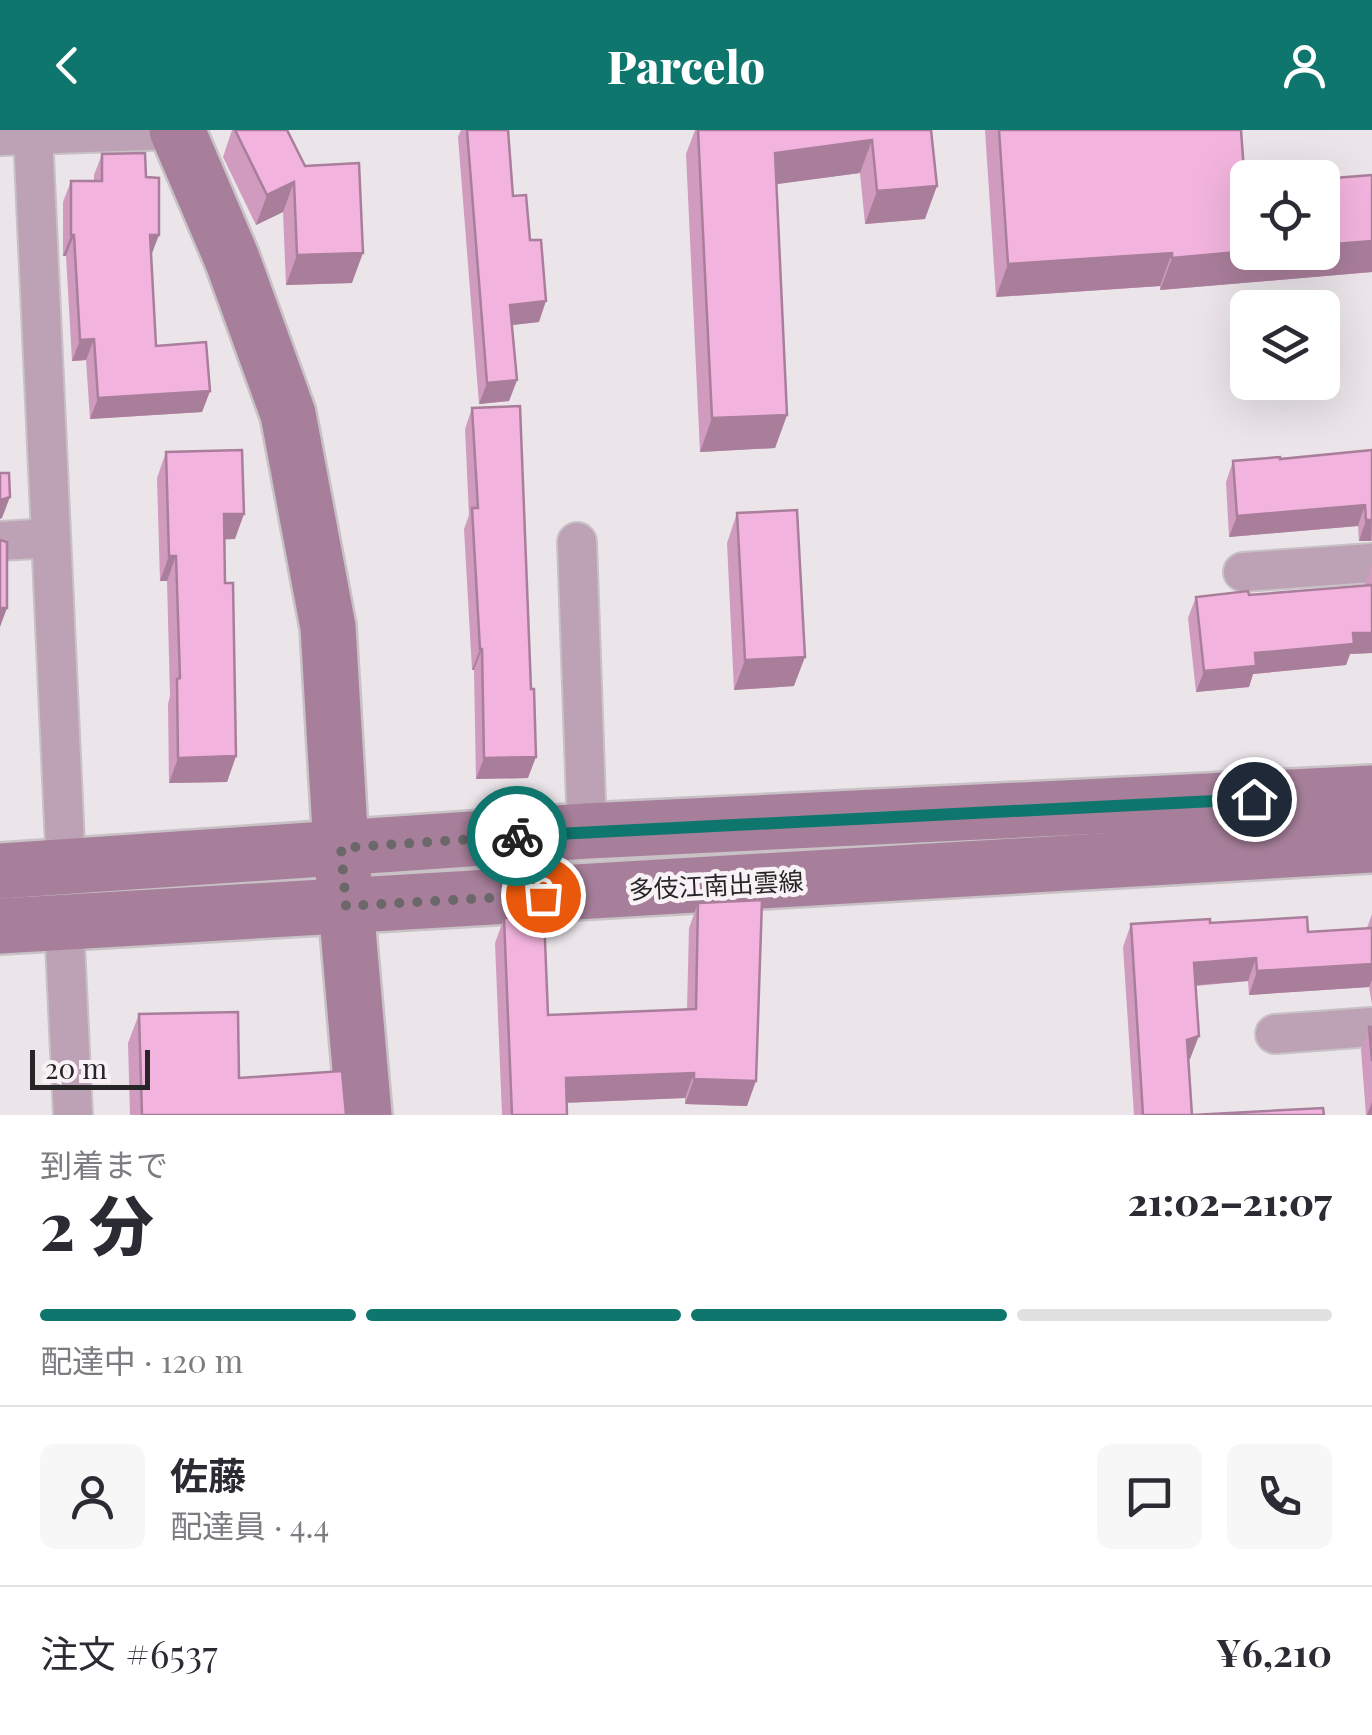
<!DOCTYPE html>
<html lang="ja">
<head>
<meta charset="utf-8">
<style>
  :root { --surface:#fff; --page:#f7f7f7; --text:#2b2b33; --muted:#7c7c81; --line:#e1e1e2; --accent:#0f766e }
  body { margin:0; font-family:"Playfair Display","Noto Sans JP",serif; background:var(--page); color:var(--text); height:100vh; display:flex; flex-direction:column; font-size:38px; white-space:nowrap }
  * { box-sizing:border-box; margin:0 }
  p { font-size:32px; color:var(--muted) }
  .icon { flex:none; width:55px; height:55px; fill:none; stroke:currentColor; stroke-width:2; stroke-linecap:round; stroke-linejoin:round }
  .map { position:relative; height:985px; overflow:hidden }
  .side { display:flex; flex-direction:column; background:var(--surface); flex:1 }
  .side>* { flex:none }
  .tools { position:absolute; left:1230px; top:30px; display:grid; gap:20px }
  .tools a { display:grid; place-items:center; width:110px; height:110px; border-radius:15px; background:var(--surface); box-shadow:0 10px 40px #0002; font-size:50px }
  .scale { position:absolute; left:30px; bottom:25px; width:120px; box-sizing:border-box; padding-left:10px; border:5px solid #272526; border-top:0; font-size:28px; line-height:35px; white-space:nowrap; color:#272526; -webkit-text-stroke:8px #f8f2f6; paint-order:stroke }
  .pin { position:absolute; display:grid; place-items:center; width:85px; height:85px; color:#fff; margin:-42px; border:5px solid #fff; border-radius:50%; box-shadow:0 2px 10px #0007 }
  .courier { position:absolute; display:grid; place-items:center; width:100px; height:100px; margin:-50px; border:8px solid #0f766e; border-radius:50%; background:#fff; color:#222; box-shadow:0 2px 12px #0007 }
  .summary em { font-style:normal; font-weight:800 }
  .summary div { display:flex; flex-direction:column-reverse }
  .summary { display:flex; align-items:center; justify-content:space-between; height:170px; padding:0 40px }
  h1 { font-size:65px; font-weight:800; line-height:75px }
  .bar { display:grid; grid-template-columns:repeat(4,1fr); gap:15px 10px; align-content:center; height:120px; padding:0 40px }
  .bar i { height:12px; border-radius:8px; background:var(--line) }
  .bar .active { background:var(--accent) }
  .bar p { grid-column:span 4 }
  .line { display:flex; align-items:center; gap:25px; padding:0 40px; border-top:2px solid var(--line) }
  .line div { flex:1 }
  .round { display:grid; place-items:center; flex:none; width:105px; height:105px; border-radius:15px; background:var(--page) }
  header { display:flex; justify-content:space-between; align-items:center; height:130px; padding:0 40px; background:var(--accent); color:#fff; font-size:45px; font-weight:800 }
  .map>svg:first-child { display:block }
</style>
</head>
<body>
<header><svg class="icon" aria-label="back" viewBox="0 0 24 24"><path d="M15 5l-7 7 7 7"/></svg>Parcelo<svg class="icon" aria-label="person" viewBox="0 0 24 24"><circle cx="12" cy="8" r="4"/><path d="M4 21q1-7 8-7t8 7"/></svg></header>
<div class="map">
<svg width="1372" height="985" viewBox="0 0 1372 985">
  <rect width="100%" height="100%" fill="#ebe5e9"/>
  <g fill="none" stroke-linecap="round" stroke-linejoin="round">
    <defs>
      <g id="street">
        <path d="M33 5 66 738"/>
        <path d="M0 6 173 0"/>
        <path d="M0 411 51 408"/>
        <path d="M577 412 587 701"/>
        <path d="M1243 442 1372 433"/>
        <path d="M64 793 73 985"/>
        <path d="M1275 904 1372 897"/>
      </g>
      <g id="secondary">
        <path d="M177 0 232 129 288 284 328 497 341 718 364 985"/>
        <path d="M0 741 587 701 1372 663"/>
        <path d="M0 796 1372 715"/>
      </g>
    </defs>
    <!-- street casing -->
    <use href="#street" stroke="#c8c2c6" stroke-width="42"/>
    <!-- secondary casing -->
    <use href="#secondary" stroke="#c8c2c6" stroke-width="60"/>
    <!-- street -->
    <use href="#street" stroke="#bda1b4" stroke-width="38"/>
    <!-- secondary -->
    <use href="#secondary" stroke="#a77f9a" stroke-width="55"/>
  </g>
  <!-- wall -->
  <g fill="#d09bbf">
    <path d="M232 0H287L352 153 286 155 283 82 256 95 223 27Z"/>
    <path d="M461 0H508L513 66 539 192 512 195 517 250 509 271 479 274 458 7Z"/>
    <path d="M695 0H931L925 89 865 94 860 43 776 54 787 285 775 318 700 322 686 24Z"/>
    <path d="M985 0H1241L1245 55 1372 45V142L1160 160V156L996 167Z"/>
    <path d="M102 24 146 47 156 216 210 261 202 282 90 289 86 230 72 231 66 126H63V72L71 51H94V45Z"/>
    <path d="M472 278 528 648 476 649 474 540H472L464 399 469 385 465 299Z"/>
    <path d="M1372 320V411H1359L1358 396 1229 407 1226 352 1233 331 1280 329Z"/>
    <path d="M166 322 235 409H224L225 453 236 626 227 652 169 653 168 574 170 566 167 451H160L157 348Z"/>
    <path d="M737 383 794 556 734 560 727 413Z"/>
    <path d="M1372 435V523L1350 524 1346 535 1253 544 1249 557 1196 562 1188 488 1196 467 1249 465 1364 456Z"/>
    <path d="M698 773 747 976 685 974V968L567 973V985H502L495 813 504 788 548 885 687 879 689 798Z"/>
    <path d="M1372 784V875L1369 857 1249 865 1248 851 1196 856 1190 929 1188 930 1192 985H1324H1134L1123 817 1131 794 1210 793 1308 802 1367 798Z"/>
    <path d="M139 884 239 948 346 985H130L128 913Z"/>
    <path d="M1369 897H1372V985H1366L1361 920Z"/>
  </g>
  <!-- shaded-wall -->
  <g fill="#a97e9b">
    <path d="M872 10 860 43 763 56 775 23Z"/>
    <path d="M294 52 283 82 256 95 267 65Z"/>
    <path d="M937 56 925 89 865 94 877 61Z"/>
    <path d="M71 105H74L66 126H63Z"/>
    <path d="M150 105H159L151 126Z"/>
    <path d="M1372 111V142L1160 160 1172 128 1248 121 1322 122V115Z"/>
    <path d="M363 123 352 153 286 155 297 125Z"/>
    <path d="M1172 123 1160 156 996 167 1008 134Z"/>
    <path d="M546 171 539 192 503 196 510 175Z"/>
    <path d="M94 209 86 230 72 231 80 210Z"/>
    <path d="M517 250 509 271 479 274 487 253Z"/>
    <path d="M210 261 202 282 90 289 98 268Z"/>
    <path d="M787 285 775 318 700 322 712 288Z"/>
    <path d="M10 367 2 388 0 389V370Z"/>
    <path d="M1365 375 1358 396 1229 407 1237 386Z"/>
    <path d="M224 384H244L235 409 214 410Z"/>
    <path d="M1366 390H1372L1371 411H1359Z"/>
    <path d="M169 426H176L167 451H160Z"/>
    <path d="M0 478H7L0 497Z"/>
    <path d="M1353 503H1372V523L1350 524 1346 535 1253 544 1249 557 1196 562 1204 541 1255 523Z"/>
    <path d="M480 519H482L474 540H472Z"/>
    <path d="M805 527 794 556 734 560 745 530Z"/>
    <path d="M236 626 227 652 169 653 178 628Z"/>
    <path d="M536 627 528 648 476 649 484 628Z"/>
    <path d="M1256 828 1248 851 1186 856 1194 833Z"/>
    <path d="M1372 834V850L1369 857 1249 865 1257 841Z"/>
    <path d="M1199 906 1190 929 1179 933 1187 910Z"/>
    <path d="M694 943 685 968 557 973 566 948Z"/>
    <path d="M694 949 756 951 747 976 685 974Z"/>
    <path d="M1372 972V985H1367Z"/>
  </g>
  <!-- building -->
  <g fill="#f2b4de" stroke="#a97e9b" stroke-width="2.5">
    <path d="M235 0H287L305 36 359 33 363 123 297 125 294 52 267 65Z"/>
    <path d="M467 0H508L513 66 526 65 530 110H541L546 171 510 175 517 250 487 253Z"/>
    <path d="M698 0H931L937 56 877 61 872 10 775 23 787 285 712 288Z"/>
    <path d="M999 0H1241L1245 55H1248V121L1172 128V123L1008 134Z"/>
    <path d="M145 23 146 47 159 48V105H150L156 216 206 212 210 261 98 268 94 209 80 210 74 105H71V51H102V24Z"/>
    <path d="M1372 45V111L1322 115V49Z"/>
    <path d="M520 276 531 559H534L536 627 484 628 482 519H480L472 378H478L472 278Z"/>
    <path d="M242 320 244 384H224L225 453H233L236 626 178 628 177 549 180 548 176 426H169L166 322Z"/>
    <path d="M1372 320V390H1366L1365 375 1237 386 1233 331 1280 327V329Z"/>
    <path d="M0 343H9L10 367 0 370Z"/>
    <path d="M797 380 805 527 745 530 737 383Z"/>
    <path d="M0 410 7 412V478H0Z"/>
    <path d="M1372 455V503H1353L1354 514 1255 523 1256 536 1204 541 1196 467 1248 461 1249 465Z"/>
    <path d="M762 770 756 951 694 949V943L566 948 567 985H512L504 788 544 786 548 885 696 879 698 773Z"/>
    <path d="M1307 787 1308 802 1372 798V834L1257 841 1256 828 1194 833 1199 906 1187 910 1192 985 1323 978 1324 985H1143L1131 794 1210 789V793Z"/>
    <path d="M238 882 239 948 342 941 346 985H142L139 884Z"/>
    <path d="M1369 897H1372V931Z"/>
  </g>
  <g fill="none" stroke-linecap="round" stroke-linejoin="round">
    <!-- done -->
    <path stroke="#6c686a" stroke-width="10" stroke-dasharray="0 18" d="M517 706 341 718 346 776 543 765"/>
    <!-- route -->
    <path stroke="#0f766e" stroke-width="12" d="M517 706 1254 669"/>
  </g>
  <g text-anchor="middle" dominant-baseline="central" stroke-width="9" stroke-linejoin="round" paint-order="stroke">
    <!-- street labels -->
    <g font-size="25" fill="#272526" stroke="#f8f2f6">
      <text transform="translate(716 754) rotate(-3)">多伎江南出雲線</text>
    </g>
  </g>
</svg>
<div class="tools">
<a><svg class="icon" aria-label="locate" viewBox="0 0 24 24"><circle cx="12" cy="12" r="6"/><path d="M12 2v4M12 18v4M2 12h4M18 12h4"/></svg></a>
<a><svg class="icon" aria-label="layers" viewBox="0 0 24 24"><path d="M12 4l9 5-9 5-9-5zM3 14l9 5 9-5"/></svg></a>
</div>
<div class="scale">20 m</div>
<div class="pin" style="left:543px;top:765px;background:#ea580c"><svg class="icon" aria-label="bag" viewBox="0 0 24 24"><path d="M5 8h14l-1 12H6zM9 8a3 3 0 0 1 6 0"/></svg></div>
<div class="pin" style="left:1254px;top:669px;background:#1f2937"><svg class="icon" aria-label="home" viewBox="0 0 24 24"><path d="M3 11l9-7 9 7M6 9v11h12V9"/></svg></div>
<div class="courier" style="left:517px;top:706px"><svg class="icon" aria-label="bike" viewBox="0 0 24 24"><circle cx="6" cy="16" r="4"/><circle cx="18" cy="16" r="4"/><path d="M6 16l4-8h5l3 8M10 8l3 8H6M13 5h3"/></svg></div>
</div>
<section class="side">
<div class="summary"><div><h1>2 分</h1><p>到着まで</p></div><em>21:02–21:07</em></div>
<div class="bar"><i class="active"></i><i class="active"></i><i class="active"></i><i></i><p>配達中 · 120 m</p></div>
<div class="line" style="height:180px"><a class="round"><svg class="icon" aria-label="person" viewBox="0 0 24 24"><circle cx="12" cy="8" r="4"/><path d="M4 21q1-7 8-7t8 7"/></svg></a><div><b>佐藤</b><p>配達員 · 4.4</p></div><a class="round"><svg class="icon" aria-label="chat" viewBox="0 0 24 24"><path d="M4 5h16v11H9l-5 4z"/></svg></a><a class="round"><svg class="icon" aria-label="phone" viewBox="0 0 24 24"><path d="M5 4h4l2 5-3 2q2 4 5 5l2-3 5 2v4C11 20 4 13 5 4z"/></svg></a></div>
<div class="line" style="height:130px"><div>注文 #6537</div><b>¥6,210</b></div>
</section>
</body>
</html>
